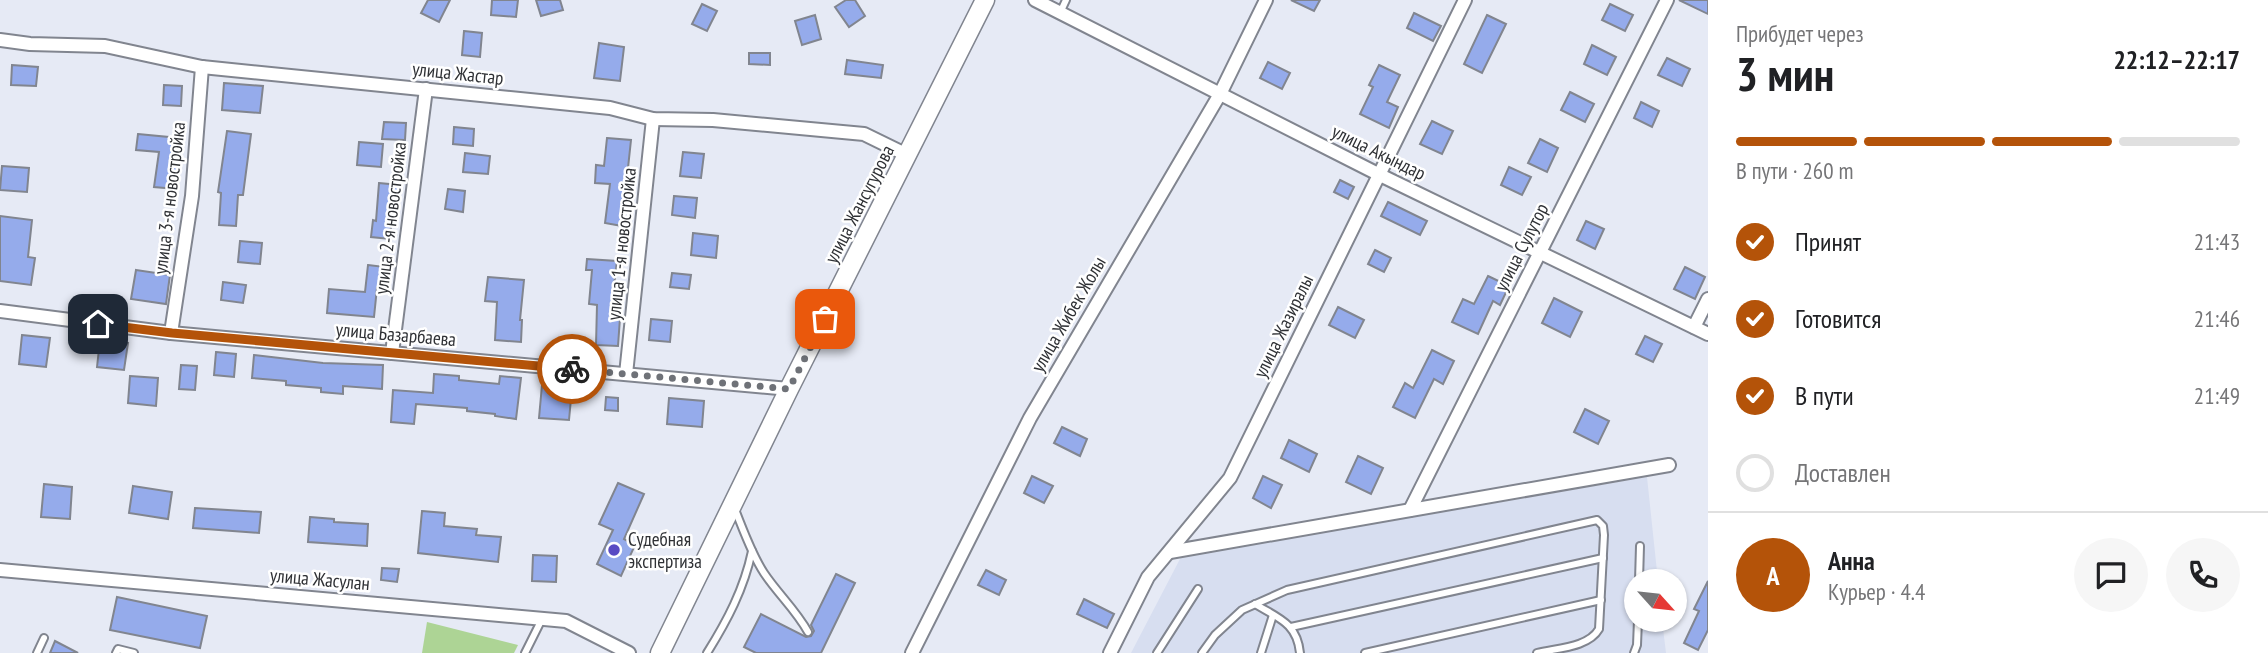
<!DOCTYPE html>
<html lang="ru">
<head>
<meta charset="utf-8">
<style>
  :root { --surface:#fff; --page:#f6f6f6; --text:#202124; --muted:#757577; --line:#e0e0e0; --accent:#b45309 }
  body { margin:0; font-family:"PT Sans Narrow",sans-serif; background:var(--page); color:var(--text); height:100vh; display:flex; flex-direction:column; font-size:26px; white-space:nowrap }
  * { box-sizing:border-box; margin:0 }
  p { font-size:23px; color:var(--muted) }
  .icon { flex:none; width:38px; height:38px; fill:none; stroke:currentColor; stroke-width:2; stroke-linecap:round; stroke-linejoin:round }
  .map { position:relative; flex:1; overflow:hidden }
  .panel { display:flex; flex-direction:column; background:var(--surface); width:560px }
  .panel>* { flex:none }
  .needle { width:46px; rotate:117deg }
  .tools { position:absolute; left:1624px; top:569px; display:grid; gap:14px }
  .tools a { display:grid; place-items:center; width:63px; height:63px; border-radius:50%; background:var(--surface); box-shadow:0 2px 5px #0004; font-size:35px }
  .pin { position:absolute; display:grid; place-items:center; width:60px; height:60px; color:#fff; margin:-30px; border-radius:14px; box-shadow:0 4px 10px #0006 }
  .courier { position:absolute; display:grid; place-items:center; width:70px; height:70px; margin:-35px; border:5px solid #b45309; border-radius:50%; background:#fff; color:#222; box-shadow:0 2px 9px #0007 }
  .head em { font-style:normal; font-weight:700 }
  .head div { display:flex; flex-direction:column-reverse }
  .head { display:flex; align-items:center; justify-content:space-between; height:119px; padding:0 28px }
  h1 { font-size:46px; font-weight:700; line-height:52px }
  .bar { display:grid; grid-template-columns:repeat(4,1fr); gap:10px 7px; align-content:center; height:84px; padding:0 28px }
  .bar i { height:9px; border-radius:5px; background:var(--line) }
  .bar .active { background:var(--accent) }
  .bar p { grid-column:span 4 }
  .line { display:flex; align-items:center; gap:18px; padding:0 28px; border-top:2px solid var(--line) }
  .line div { flex:1 }
  .round { display:grid; place-items:center; flex:none; width:74px; height:74px; border-radius:37px; background:var(--page) }
  ol { padding:0 28px; list-style:none }
  li { display:flex; align-items:center; gap:21px; height:77px }
  li p { margin-inline-start:auto }
  li .icon { padding:7px; border-radius:50%; background:var(--accent); color:#fff; stroke-width:4 }
  li:last-child { color:var(--muted) }
  li i { width:38px; height:38px; border:4px solid var(--line); border-radius:50% }
  main { display:flex; flex:1; min-height:0 }
  .map>svg:first-child { display:block }
</style>
</head>
<body>
<main>
<div class="map">
<svg width="1708" height="653" viewBox="0 0 1708 653">
  <rect width="100%" height="100%" fill="#e6eaf5"/>
  <!-- built -->
  <path fill="#d7def0" d="M1647 477 1658 581H1636V620H1662L1666 653H1131L1181 557Z"/>
  <!-- green -->
  <path fill="#add495" d="M427 622 518 645 514 653H422Z"/>
  <!-- building -->
  <g fill="#95abeb" stroke="#81858f" stroke-width="2">
    <path d="M428 0H450L439 22 421 13Z"/>
    <path d="M492 0H518L516 17 491 15Z"/>
    <path d="M536 0H560L563 10 541 16Z"/>
    <path d="M846 0H855L865 16 849 27 835 7Z"/>
    <path d="M1291 0H1320L1314 11Z"/>
    <path d="M1679 0H1708V14Z"/>
    <path d="M702 4 717 11 707 31 692 24Z"/>
    <path d="M1610 4 1633 15 1625 31 1602 20Z"/>
    <path d="M1414 13 1441 26 1433 41 1407 28Z"/>
    <path d="M815 15 821 39 802 45 795 21Z"/>
    <path d="M1487 15 1506 24 1482 73 1464 64Z"/>
    <path d="M464 31 482 33 480 57 462 55Z"/>
    <path d="M599 43 624 47 620 81 594 78Z"/>
    <path d="M1592 45 1616 57 1607 75 1584 64Z"/>
    <path d="M749 53H770V65L749 64Z"/>
    <path d="M1667 58 1690 69 1682 86 1658 75Z"/>
    <path d="M847 60 883 65 881 78 845 74Z"/>
    <path d="M1268 62 1290 73 1282 89 1260 78Z"/>
    <path d="M12 65 38 67 36 86 11 85Z"/>
    <path d="M1379 65 1400 75 1387 102 1398 107 1389 128 1360 114 1373 87 1369 85Z"/>
    <path d="M224 83 263 86 260 113 222 110Z"/>
    <path d="M164 85 182 86 181 106 163 105Z"/>
    <path d="M1570 92 1594 104 1585 122 1561 110Z"/>
    <path d="M1641 102 1659 111 1652 127 1634 118Z"/>
    <path d="M1432 121 1453 131 1442 154 1420 144Z"/>
    <path d="M384 122 406 123 405 140 382 139Z"/>
    <path d="M454 127 474 129 473 146 453 144Z"/>
    <path d="M227 131 251 134 243 195H238L236 226 219 225 221 193 218 192Z"/>
    <path d="M138 134 179 138 176 189 154 187 159 152 136 150Z"/>
    <path d="M607 138 631 140 628 168H631L630 186H628L622 226 605 223 610 184 595 183 596 165 604 166Z"/>
    <path d="M1540 139 1558 148 1547 172 1528 163Z"/>
    <path d="M359 142 383 144 381 167 357 165Z"/>
    <path d="M683 152 704 154 701 178 680 176Z"/>
    <path d="M465 153 490 156 488 174 463 172Z"/>
    <path d="M2 166 29 168 27 192 0 190Z"/>
    <path d="M1509 167 1531 177 1522 195 1501 185Z"/>
    <path d="M1340 180 1354 187 1348 199 1334 192Z"/>
    <path d="M379 183 399 185 396 212H392L390 239 371 237 373 220 376 221Z"/>
    <path d="M448 189 465 191 463 212 445 209Z"/>
    <path d="M674 196 697 198 695 218 672 215Z"/>
    <path d="M1388 202 1427 221 1420 235 1381 216Z"/>
    <path d="M0 216 32 220 28 257 35 258 31 285 0 281Z"/>
    <path d="M1586 221 1604 229 1595 249 1577 240Z"/>
    <path d="M693 233 718 236 716 258 691 255Z"/>
    <path d="M240 241 262 243 260 264 238 262Z"/>
    <path d="M1375 250 1391 258 1384 272 1368 264Z"/>
    <path d="M587 259 617 261 610 318H620L618 346 596 345 597 305 589 304 592 270H586Z"/>
    <path d="M368 265 385 267 382 289 377 288 374 317 327 313 329 289 365 292Z"/>
    <path d="M1685 267 1705 277 1695 299 1674 289Z"/>
    <path d="M136 270 170 275 166 304 131 299Z"/>
    <path d="M672 273 691 275 689 289 670 287Z"/>
    <path d="M1488 276 1509 286 1500 305 1493 301 1478 334 1452 322 1463 299 1474 304Z"/>
    <path d="M488 277 524 280 520 320H522L521 342 495 340 497 302 485 301Z"/>
    <path d="M223 282 246 285 243 303 221 300Z"/>
    <path d="M1554 298 1582 312 1570 337 1542 323Z"/>
    <path d="M1338 307 1364 320 1355 338 1329 325Z"/>
    <path d="M651 319 672 321 670 342 649 340Z"/>
    <path d="M22 335 50 338 46 367 19 364Z"/>
    <path d="M1645 336 1662 344 1653 362 1636 354Z"/>
    <path d="M100 340 128 343 124 370 97 367Z"/>
    <path d="M1432 350 1454 361 1443 384 1434 379 1415 418 1393 407 1405 383 1413 388Z"/>
    <path d="M216 352 236 354 234 377 214 375Z"/>
    <path d="M254 355 323 363 383 365 382 389 343 386V394L321 392V388L286 385V381L252 378Z"/>
    <path d="M181 365 197 366 195 390 179 389Z"/>
    <path d="M434 374 459 376V380L499 384 500 376 521 378 516 419 495 416V414L467 411V408L416 404 414 424 391 422 393 390 433 393Z"/>
    <path d="M130 376 158 378 156 406 128 403Z"/>
    <path d="M542 385 572 388 569 420 539 418Z"/>
    <path d="M606 397 618 398V411L605 410Z"/>
    <path d="M669 398 704 401 702 427 667 424Z"/>
    <path d="M1585 409 1609 421 1598 444 1574 432Z"/>
    <path d="M1062 427 1087 439 1080 456 1054 443Z"/>
    <path d="M1289 440 1317 454 1309 472 1281 458Z"/>
    <path d="M1358 456 1383 468 1371 494 1346 482Z"/>
    <path d="M1032 476 1053 486 1044 503 1024 493Z"/>
    <path d="M1263 476 1282 485 1271 508 1253 498Z"/>
    <path d="M618 483 644 494 624 539 635 545 621 576 597 564 613 530 599 524Z"/>
    <path d="M44 484 72 487 70 519 41 517Z"/>
    <path d="M133 486 172 492 168 519 129 513Z"/>
    <path d="M195 508 261 512 259 533 193 528Z"/>
    <path d="M422 511 445 513 444 526 477 529 476 535 501 537 498 562 418 553Z"/>
    <path d="M310 517 334 519V522L368 524 367 546 308 542Z"/>
    <path d="M533 555 557 556 556 582 532 581Z"/>
    <path d="M382 568 399 569 397 582 381 580Z"/>
    <path d="M986 570 1006 580 999 595 978 585Z"/>
    <path d="M836 574 855 583 821 653H756L744 647 761 614 806 637 811 636 814 631 811 625Z"/>
    <path d="M1708 581V630L1698 650 1684 643 1699 611 1694 609Z"/>
    <path d="M117 597 207 616 200 648 110 630Z"/>
    <path d="M1084 599 1114 614 1107 628 1077 614Z"/>
    <path d="M55 641 78 653H50Z"/>
  </g>
  <g fill="none" stroke-linecap="round" stroke-linejoin="round">
    <defs>
      <g id="service">
        <path d="M1060 13 1066 0"/>
        <path d="M734 507C743 529 751 553 764 573 778 594 796 610 808 632"/>
        <path d="M1639 581 1640 546"/>
        <path d="M1255 604C1278 618 1297 623 1300 653"/>
        <path d="M1291 627 1603 558"/>
        <path d="M37 653 44 638"/>
        <path d="M116 653 118 649 134 653"/>
        <path d="M525 653 542 619"/>
        <path d="M707 653C727 621 744 589 752 551"/>
        <path d="M1157 653 1198 589"/>
        <path d="M1202 653 1215 635 1242 610 1287 590 1597 520 1603 526 1604 535 1599 629C1588 648 1556 648 1537 653"/>
        <path d="M1261 653 1273 615"/>
        <path d="M1365 653 1601 600"/>
        <path d="M1634 653 1637 645 1638 620"/>
      </g>
      <g id="minor">
        <path d="M1035 0 1380 175 1708 334"/>
        <path d="M0 40 30 44 105 46 202 67 610 108 653 119 713 120 864 134 907 155"/>
        <path d="M0 311 171 333 789 389"/>
        <path d="M1694 327 1708 299"/>
        <path d="M171 333 192 196 202 67"/>
        <path d="M392 353 426 89"/>
        <path d="M626 374 653 119"/>
        <path d="M1410 510 1667 0"/>
        <path d="M1170 552 1669 465"/>
        <path d="M0 570 566 621 629 653"/>
        <path d="M912 653 1030 418 1220 94 1266 0"/>
        <path d="M1110 653 1148 577 1230 478 1465 0"/>
      </g>
      <path id="secondary" d="M660 653 789 389 985 0"/>
    </defs>
    <!-- service casing -->
    <use href="#service" stroke="#81858f" stroke-width="10"/>
    <!-- minor casing -->
    <use href="#minor" stroke="#81858f" stroke-width="16"/>
    <!-- secondary casing -->
    <use href="#secondary" stroke="#81858f" stroke-width="21"/>
    <!-- service -->
    <use href="#service" stroke="#fff" stroke-width="6"/>
    <!-- minor -->
    <use href="#minor" stroke="#fff" stroke-width="12"/>
    <!-- secondary -->
    <use href="#secondary" stroke="#fff" stroke-width="18"/>
  </g>
  <g fill="none" stroke-linecap="round" stroke-linejoin="round">
    <!-- done -->
    <path stroke="#6f7278" stroke-width="7" stroke-dasharray="0 12.6" d="M572 369 789 389 825 319"/>
    <!-- route -->
    <path stroke="#b45309" stroke-width="9" d="M98 324 172 333 572 369"/>
  </g>
  <!-- markers -->
  <circle fill="#594bc3" stroke="#fff" stroke-width="2.5" cx="614" cy="550" r="7"/>
  <g text-anchor="middle" dominant-baseline="central" stroke-width="5" stroke-linejoin="round" paint-order="stroke">
    <!-- street labels -->
    <g font-size="19" fill="#2f3135" stroke="#fff">
      <text transform="translate(458 73) rotate(6)">улица Жастар</text>
      <text transform="translate(1379 152) rotate(26)">улица Акындар</text>
      <text transform="translate(169 198) rotate(-83)">улица 3-я новостройка</text>
      <text transform="translate(859 204) rotate(-63)">улица Жансугурова</text>
      <text transform="translate(390 218) rotate(-83)">улица 2-я новостройка</text>
      <text transform="translate(621 244) rotate(-84)">улица 1-я новостройка</text>
      <text transform="translate(1521 247) rotate(-63)">улица Сулутор</text>
      <text transform="translate(1068 314) rotate(-60)">улица Жибек Жолы</text>
      <text transform="translate(1283 326) rotate(-64)">улица Жазиралы</text>
      <text transform="translate(396 334) rotate(5)">улица Базарбаева</text>
      <text transform="translate(320 579) rotate(5)">улица Жасулан</text>
    </g>
    <!-- poi labels -->
    <g font-size="19" fill="#2f3135" stroke="#fff" text-anchor="start">
      <text x="628" y="539">Судебная<tspan x="628" dy="22">экспертиза</tspan></text>
    </g>
  </g>
</svg>
<div class="tools">
<a><svg class="needle" viewBox="-14 -14 28 28"><path d="M0-13l5 13h-10z" fill="#e53935"/><path d="M0 13l5-13h-10z" fill="#757577"/></svg></a>
</div>
<div class="pin" style="left:825px;top:319px;background:#ea580c"><svg class="icon" aria-label="bag" viewBox="0 0 24 24"><path d="M5 8h14l-1 12H6zM9 8a3 3 0 0 1 6 0"/></svg></div>
<div class="pin" style="left:98px;top:324px;background:#1f2937"><svg class="icon" aria-label="home" viewBox="0 0 24 24"><path d="M3 11l9-7 9 7M6 9v11h12V9"/></svg></div>
<div class="courier" style="left:572px;top:369px"><svg class="icon" aria-label="bike" viewBox="0 0 24 24"><circle cx="6" cy="16" r="4"/><circle cx="18" cy="16" r="4"/><path d="M6 16l4-8h5l3 8M10 8l3 8H6M13 5h3"/></svg></div>
</div>
<section class="panel">
<div class="head"><div><h1>3 мин</h1><p>Прибудет через</p></div><em>22:12–22:17</em></div>
<div class="bar"><i class="active"></i><i class="active"></i><i class="active"></i><i></i><p>В пути · 260 m</p></div>
<ol>
<li><svg class="icon" aria-label="check" viewBox="0 0 24 24"><path d="M5 12l5 5 9-10"/></svg>Принят<p>21:43</p></li>
<li><svg class="icon" aria-label="check" viewBox="0 0 24 24"><path d="M5 12l5 5 9-10"/></svg>Готовится<p>21:46</p></li>
<li><svg class="icon" aria-label="check" viewBox="0 0 24 24"><path d="M5 12l5 5 9-10"/></svg>В пути<p>21:49</p></li>
<li><i></i>Доставлен</li>
</ol>
<div class="line" style="height:126px"><b class="round" style="background:var(--accent);color:#fff">А</b><div><b>Анна</b><p>Курьер · 4.4</p></div><a class="round"><svg class="icon" aria-label="chat" viewBox="0 0 24 24"><path d="M4 5h16v11H9l-5 4z"/></svg></a><a class="round"><svg class="icon" aria-label="phone" viewBox="0 0 24 24"><path d="M5 4h4l2 5-3 2q2 4 5 5l2-3 5 2v4C11 20 4 13 5 4z"/></svg></a></div>
</section>
</main>
</body>
</html>
